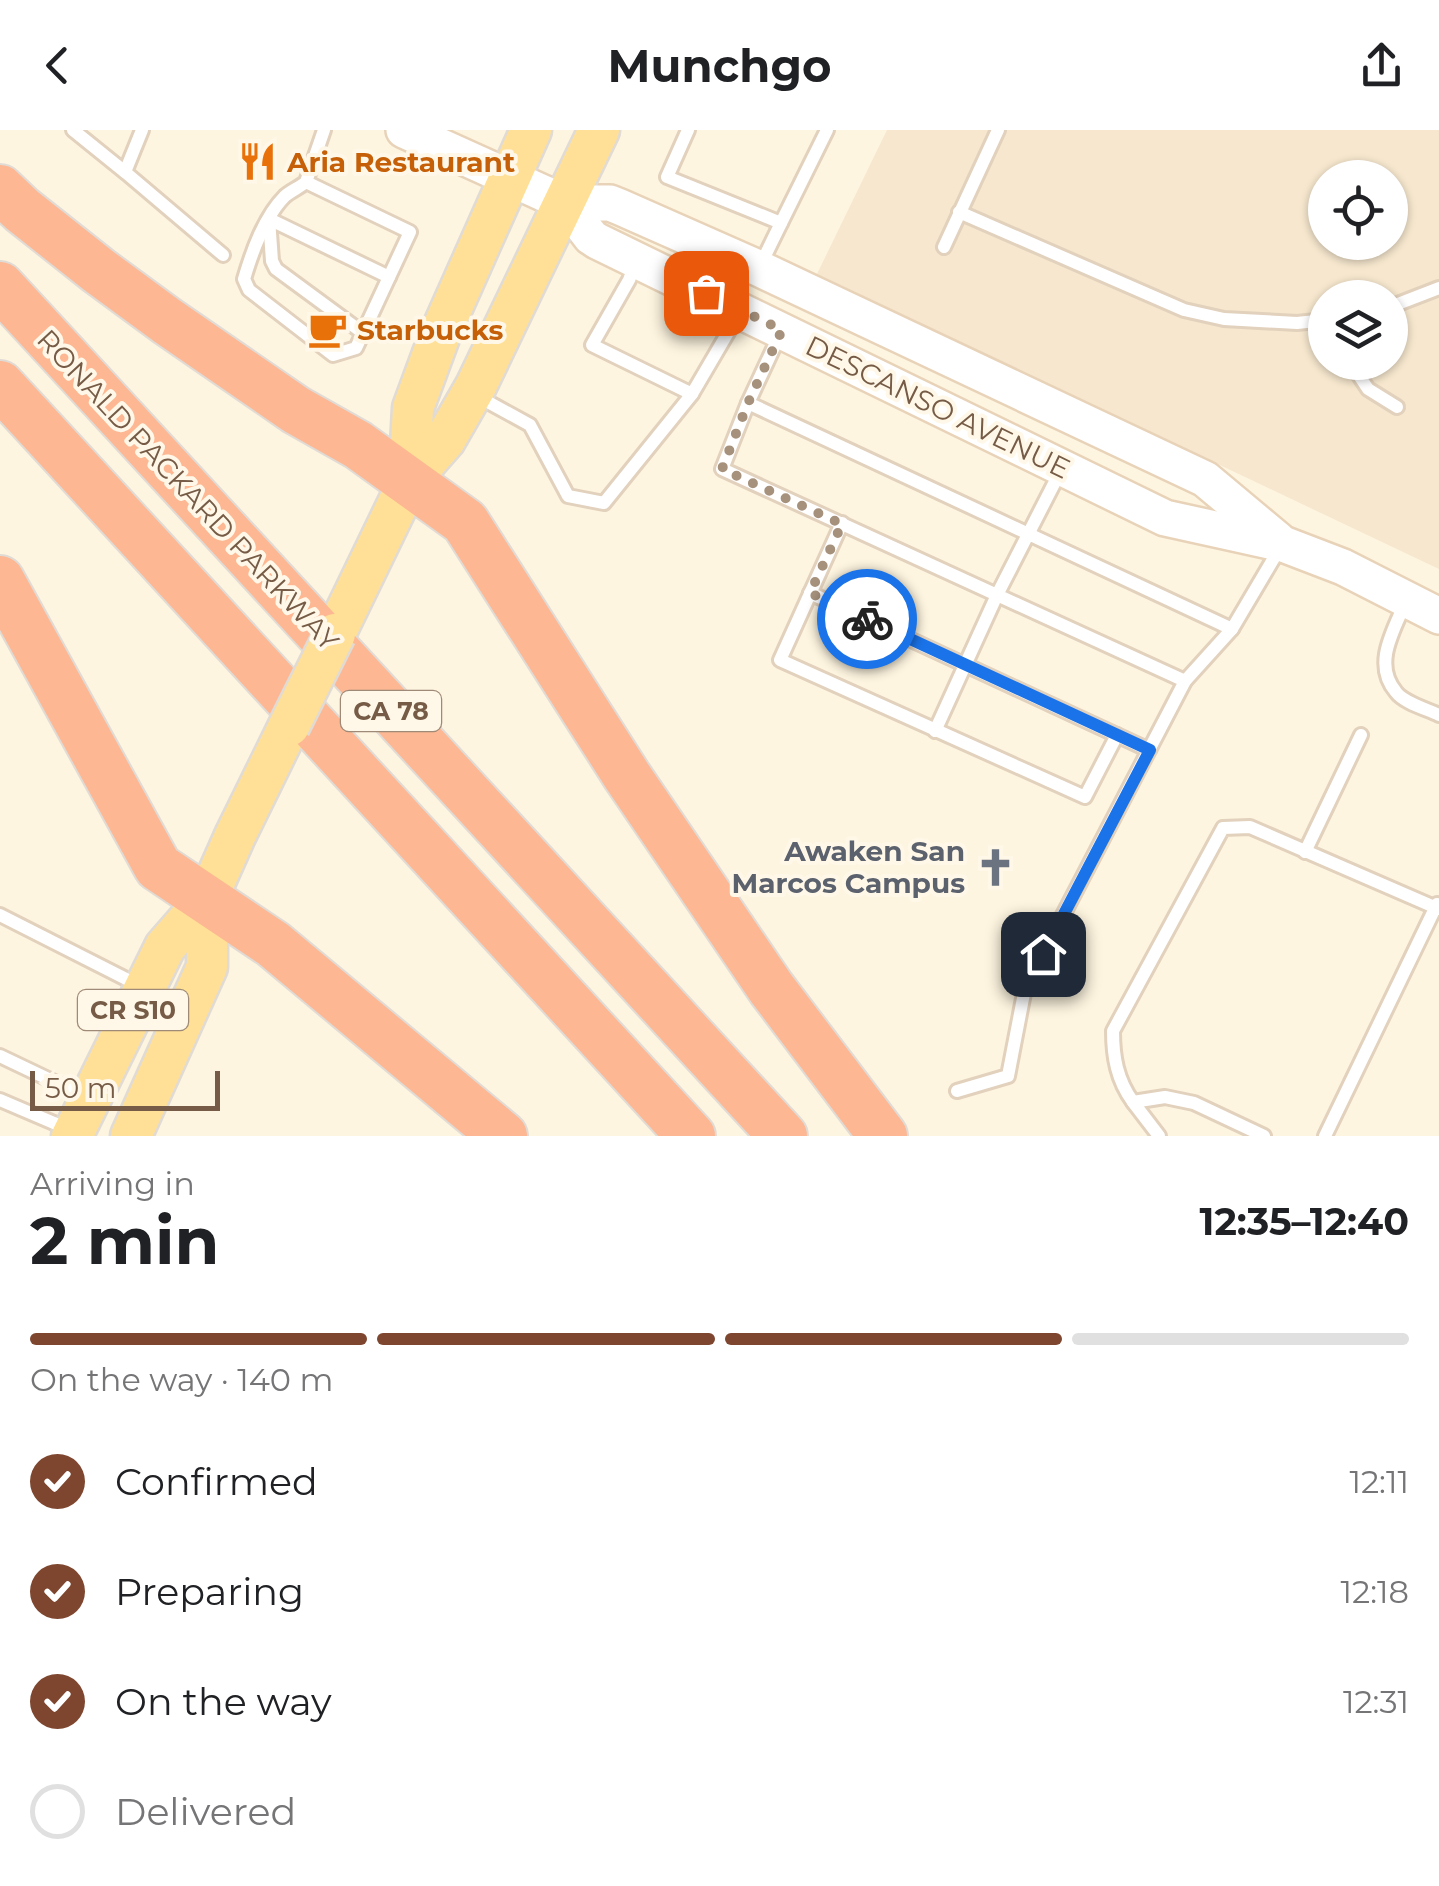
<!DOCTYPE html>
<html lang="en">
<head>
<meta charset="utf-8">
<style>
  :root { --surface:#fff; --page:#f2f2f2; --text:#202124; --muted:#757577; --line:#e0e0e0; --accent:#7e462f }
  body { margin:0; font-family:Montserrat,sans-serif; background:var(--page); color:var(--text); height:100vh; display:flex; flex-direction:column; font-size:38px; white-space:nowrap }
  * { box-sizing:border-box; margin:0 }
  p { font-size:32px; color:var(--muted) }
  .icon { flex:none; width:55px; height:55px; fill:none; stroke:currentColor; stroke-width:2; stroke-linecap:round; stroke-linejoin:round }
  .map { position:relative; height:1006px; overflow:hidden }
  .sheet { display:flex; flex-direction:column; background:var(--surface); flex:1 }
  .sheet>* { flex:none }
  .buttons { position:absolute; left:1308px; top:30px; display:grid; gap:20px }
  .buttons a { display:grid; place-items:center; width:100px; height:100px; border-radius:50%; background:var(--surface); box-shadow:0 2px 8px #0004; font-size:50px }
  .scale { position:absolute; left:30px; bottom:25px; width:190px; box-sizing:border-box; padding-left:10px; border:5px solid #765b46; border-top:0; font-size:28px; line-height:35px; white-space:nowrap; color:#765b46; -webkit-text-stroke:8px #fff8e8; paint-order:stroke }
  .pin { position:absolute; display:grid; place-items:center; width:85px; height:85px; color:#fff; margin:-42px; border-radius:20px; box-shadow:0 5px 15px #0006 }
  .courier { position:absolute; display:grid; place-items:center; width:100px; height:100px; margin:-50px; border:8px solid #1a73e8; border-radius:50%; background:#fff; color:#222; box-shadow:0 2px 12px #0007 }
  .summary em { font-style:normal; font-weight:700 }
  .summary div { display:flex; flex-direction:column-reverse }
  .summary { display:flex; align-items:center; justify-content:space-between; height:170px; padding:0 30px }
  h1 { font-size:65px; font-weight:700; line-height:75px }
  .bar { display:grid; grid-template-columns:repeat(4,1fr); gap:15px 10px; align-content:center; height:120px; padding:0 30px }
  .bar i { height:12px; border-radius:8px; background:var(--line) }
  .bar .active { background:var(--accent) }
  .bar p { grid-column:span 4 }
  ol { padding:0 30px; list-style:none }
  li { display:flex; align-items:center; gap:30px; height:110px }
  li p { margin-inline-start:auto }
  li .icon { padding:10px; border-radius:50%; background:var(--accent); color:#fff; stroke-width:4 }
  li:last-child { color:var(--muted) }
  li i { width:55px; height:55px; border:5px solid var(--line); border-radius:50% }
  header { display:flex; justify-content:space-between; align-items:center; height:130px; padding:0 30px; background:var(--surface); font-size:45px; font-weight:700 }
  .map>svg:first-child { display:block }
</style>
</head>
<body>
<header><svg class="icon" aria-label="back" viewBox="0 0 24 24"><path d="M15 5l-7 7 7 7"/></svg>Munchgo<svg class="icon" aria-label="share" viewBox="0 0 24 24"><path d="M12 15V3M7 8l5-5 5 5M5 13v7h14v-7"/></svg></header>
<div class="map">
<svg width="1439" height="1006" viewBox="0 0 1439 1006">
  <rect width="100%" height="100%" fill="#fef5e0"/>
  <!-- residential -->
  <path fill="#f6e7ce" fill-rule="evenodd" d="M887 0H1439V439L817 144ZM1325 48H1390V112H1325ZM1325 168H1390V232H1325Z"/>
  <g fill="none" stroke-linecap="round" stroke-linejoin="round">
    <defs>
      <g id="lane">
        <path d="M73 0 125 42"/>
        <path d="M142 0 125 42 223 125"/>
        <path d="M688 0 667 47 781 93 760 136"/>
        <path d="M306 52C300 57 291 61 285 66 264 87 252 122 244 149L249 160 333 225 356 218 410 102 306 52 324 0"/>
        <path d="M959 82 1184 180 1224 189 1297 193 1325 190"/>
        <path d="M781 93 827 0"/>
        <path d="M944 117 998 0"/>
        <path d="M636 132 629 150 592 215 692 264 740 182"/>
        <path d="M1390 177 1439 158"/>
        <path d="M781 202 748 273 1232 499"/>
        <path d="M363 203 276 139 272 131 269 89 389 147"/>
        <path d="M1350 232 1368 259 1397 277"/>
        <path d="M477 266 530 295 568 366 604 373 692 264"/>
        <path d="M748 273 722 339 1185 551"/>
        <path d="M842 393 780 530 1085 667 1117 605"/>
        <path d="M810 463 1149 620"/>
        <path d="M1406 471C1394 500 1372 534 1396 562 1404 573 1427 579 1439 585"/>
        <path d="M935 601 997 465 1060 342"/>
        <path d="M1305 722 1361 605"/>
        <path d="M0 785 142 857"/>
        <path d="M0 926 88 968"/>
        <path d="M957 961 1008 946 1025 858 1185 551 1232 499 1281 416"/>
        <path d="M0 970 68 999"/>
        <path d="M1133 972 1159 1006"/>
        <path d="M1264 1006 1194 973 1165 967 1133 972C1117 950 1113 927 1113 901L1223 698 1250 697 1439 779"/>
        <path d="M1325 1006 1437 774"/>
      </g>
      <g id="secondary">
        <path d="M404 0 565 73 591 107 597 111 1165 388 1283 414 1343 437 1439 486"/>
        <path d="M565 73H610L620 77 758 138 1205 349 1278 410"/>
      </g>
      <g id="primary">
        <path d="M409 351 413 278 441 202 531 0"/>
        <path d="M335 504 409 351 445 310 476 256 599 0"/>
        <path d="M72 1006 165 817 207 769 235 706 289 596"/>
        <path d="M131 1006 207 837V769"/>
      </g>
      <g id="highway">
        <path d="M0 59 22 80 99 141 167 191 296 280 358 315 465 392 627 646 771 858 883 1006"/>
        <path d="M0 156 783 1006"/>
        <path d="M0 255 691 1006"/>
        <path d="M0 450 158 737 273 814 503 1006"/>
      </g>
    </defs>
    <!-- lane casing -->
    <use href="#lane" stroke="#e2d1bc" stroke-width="18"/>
    <!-- secondary casing -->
    <use href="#secondary" stroke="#e8d3b9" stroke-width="40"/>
    <!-- primary casing -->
    <use href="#primary" stroke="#e1dbd6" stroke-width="45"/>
    <!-- highway casing -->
    <use href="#highway" stroke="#e1dbd6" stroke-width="52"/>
    <!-- lane -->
    <use href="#lane" stroke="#fff" stroke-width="12"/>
    <!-- secondary -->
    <use href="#secondary" stroke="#fff" stroke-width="35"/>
    <!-- primary -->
    <use href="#primary" stroke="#ffe096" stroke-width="40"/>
    <!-- highway -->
    <use href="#highway" stroke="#fdb792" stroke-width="48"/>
    <defs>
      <path id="primary-bridge" d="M289 596 335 504"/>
    </defs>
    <!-- primary-bridge casing -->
    <use href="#primary-bridge" stroke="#e1dbd6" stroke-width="45" stroke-linecap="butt"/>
    <!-- primary-bridge -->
    <use href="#primary-bridge" stroke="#ffe096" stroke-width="40"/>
  </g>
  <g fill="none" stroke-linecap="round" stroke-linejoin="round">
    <!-- done -->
    <path stroke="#a6917c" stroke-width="10" stroke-dasharray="0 18" d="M706 163 782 200 748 273 722 339 842 394 810 463 867 489"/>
    <!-- route -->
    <path stroke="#1a73e8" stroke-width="12" d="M867 489 1150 620 1043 824"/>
  </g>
  <!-- icons -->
  <defs>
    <symbol id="restaurant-bare" viewBox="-9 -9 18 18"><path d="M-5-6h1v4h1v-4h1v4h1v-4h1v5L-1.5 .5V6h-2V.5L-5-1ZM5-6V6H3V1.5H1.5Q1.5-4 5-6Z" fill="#e8710a" stroke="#fff8e8" stroke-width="2.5" paint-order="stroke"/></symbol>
    <symbol id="cafe-bare" viewBox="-9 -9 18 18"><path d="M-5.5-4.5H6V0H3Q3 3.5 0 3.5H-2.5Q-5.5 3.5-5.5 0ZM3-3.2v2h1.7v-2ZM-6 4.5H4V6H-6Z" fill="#e8710a" stroke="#fff8e8" stroke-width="2.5" paint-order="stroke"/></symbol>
    <symbol id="church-bare" viewBox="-9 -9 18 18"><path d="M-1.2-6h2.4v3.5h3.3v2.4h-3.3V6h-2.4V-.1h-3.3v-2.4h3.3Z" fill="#6b7280" stroke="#fff8e8" stroke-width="2.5" paint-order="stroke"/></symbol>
  </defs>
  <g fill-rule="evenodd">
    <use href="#restaurant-bare" x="230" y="4" width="55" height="55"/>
    <use href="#cafe-bare" x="300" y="172" width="55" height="55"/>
    <use href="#church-bare" x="968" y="710" width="55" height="55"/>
  </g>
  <g text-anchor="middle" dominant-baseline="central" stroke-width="8" stroke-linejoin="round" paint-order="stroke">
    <!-- shield labels -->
    <g fill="#fff8e8" stroke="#9f8a77" stroke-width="2.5">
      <rect x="341" y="561" width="100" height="40" rx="8"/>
      <rect x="78" y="860" width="110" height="40" rx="8"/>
    </g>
    <g font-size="25" font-weight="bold" fill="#765b46">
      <text x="391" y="581">CA 78</text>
      <text x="133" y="880">CR S10</text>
    </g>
    <!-- food labels -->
    <g font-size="28" font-weight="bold" fill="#c56008" stroke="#fff8e8" text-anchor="start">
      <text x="287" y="32">Aria Restaurant</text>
      <text x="357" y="200">Starbucks</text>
    </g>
    <!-- street labels -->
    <g font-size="28" fill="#765b46" stroke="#fff8e8">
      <text transform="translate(938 277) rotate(26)">DESCANSO AVENUE</text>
      <text transform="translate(188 360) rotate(47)">RONALD PACKARD PARKWAY</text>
    </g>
    <!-- worship labels -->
    <g font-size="28" font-weight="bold" fill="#5b616d" stroke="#fff8e8" text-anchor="end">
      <text x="965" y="721">Awaken San<tspan x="965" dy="32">Marcos Campus</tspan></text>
    </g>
  </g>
</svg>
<div class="buttons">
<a><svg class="icon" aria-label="locate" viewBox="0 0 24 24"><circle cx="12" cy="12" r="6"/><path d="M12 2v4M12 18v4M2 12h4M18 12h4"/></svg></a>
<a><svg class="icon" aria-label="layers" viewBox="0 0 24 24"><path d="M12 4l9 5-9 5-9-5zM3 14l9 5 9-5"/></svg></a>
</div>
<div class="scale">50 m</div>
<div class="pin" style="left:706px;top:163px;background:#ea580c"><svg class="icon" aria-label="bag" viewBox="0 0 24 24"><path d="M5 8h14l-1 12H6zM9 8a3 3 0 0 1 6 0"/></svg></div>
<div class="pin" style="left:1043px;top:824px;background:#1f2937"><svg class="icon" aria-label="home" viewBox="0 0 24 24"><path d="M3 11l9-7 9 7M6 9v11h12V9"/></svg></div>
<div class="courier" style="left:867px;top:489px"><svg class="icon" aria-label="bike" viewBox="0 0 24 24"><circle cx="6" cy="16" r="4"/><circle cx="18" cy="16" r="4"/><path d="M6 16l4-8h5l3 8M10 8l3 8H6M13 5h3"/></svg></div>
</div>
<section class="sheet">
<div class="summary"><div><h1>2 min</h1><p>Arriving in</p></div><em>12:35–12:40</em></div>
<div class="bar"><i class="active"></i><i class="active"></i><i class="active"></i><i></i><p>On the way · 140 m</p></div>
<ol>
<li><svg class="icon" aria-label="check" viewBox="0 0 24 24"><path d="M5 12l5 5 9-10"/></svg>Confirmed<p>12:11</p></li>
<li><svg class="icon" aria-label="check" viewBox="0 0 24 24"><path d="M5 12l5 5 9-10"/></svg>Preparing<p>12:18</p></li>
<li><svg class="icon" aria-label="check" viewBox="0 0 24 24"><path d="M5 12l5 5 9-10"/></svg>On the way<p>12:31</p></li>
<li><i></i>Delivered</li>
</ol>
</section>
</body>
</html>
